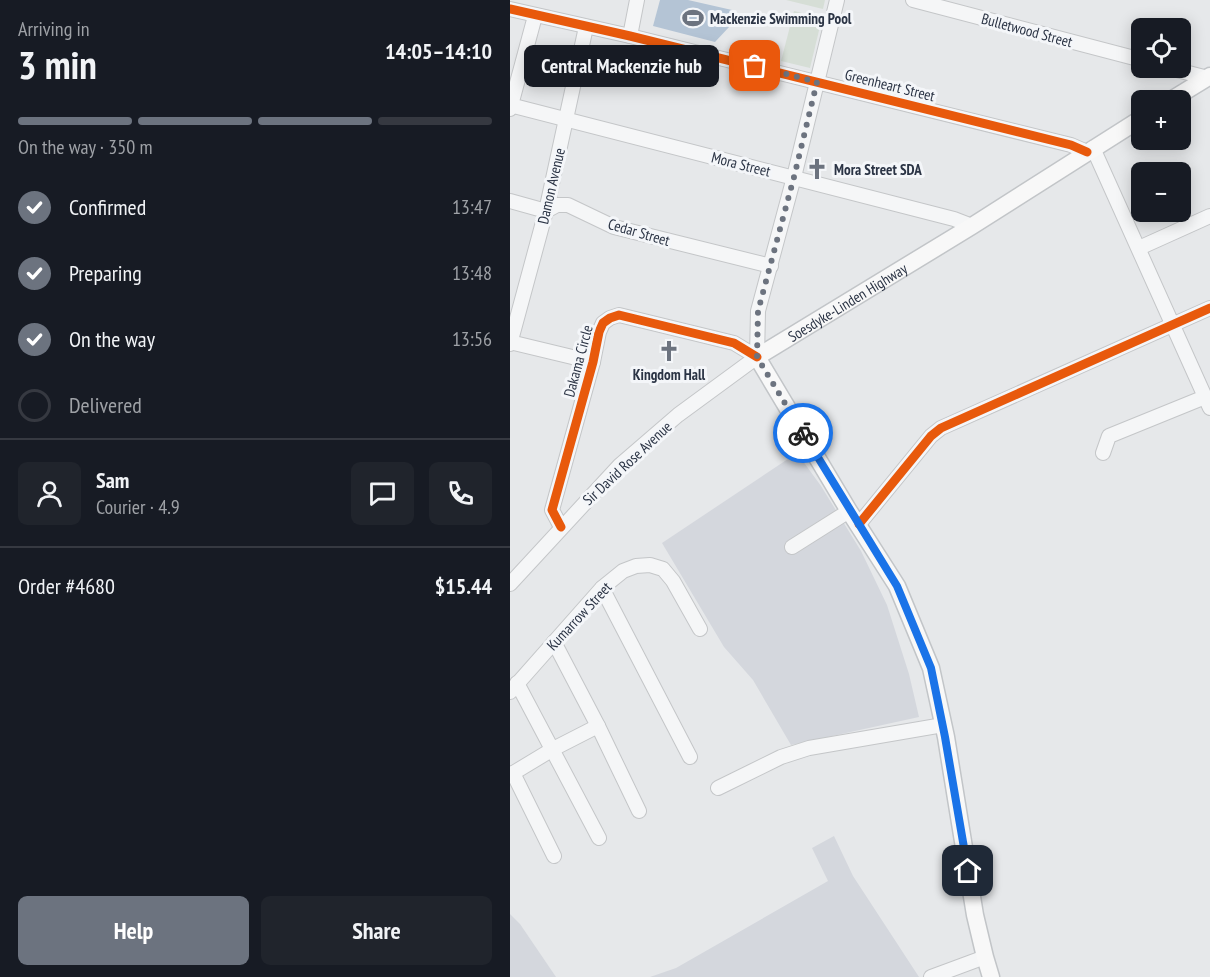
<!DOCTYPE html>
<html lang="en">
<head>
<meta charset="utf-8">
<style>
  :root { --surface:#171b24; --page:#20242c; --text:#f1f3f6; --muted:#9ea1a6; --line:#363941; --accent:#6c737f }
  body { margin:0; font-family:"PT Sans Narrow",sans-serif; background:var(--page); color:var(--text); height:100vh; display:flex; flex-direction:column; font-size:22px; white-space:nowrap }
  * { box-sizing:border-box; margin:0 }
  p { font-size:20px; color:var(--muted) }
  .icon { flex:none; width:33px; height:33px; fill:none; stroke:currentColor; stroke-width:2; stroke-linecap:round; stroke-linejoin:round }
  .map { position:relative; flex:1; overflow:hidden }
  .details { display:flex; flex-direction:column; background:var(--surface); width:510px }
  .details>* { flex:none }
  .controls { position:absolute; left:621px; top:18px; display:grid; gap:12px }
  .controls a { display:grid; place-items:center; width:60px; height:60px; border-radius:9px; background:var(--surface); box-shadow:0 3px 15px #0003; font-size:30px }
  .pin { position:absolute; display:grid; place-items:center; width:51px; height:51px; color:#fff; margin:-26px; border-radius:12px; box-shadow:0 3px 9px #0006 }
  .courier { position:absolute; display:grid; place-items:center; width:60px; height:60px; margin:-30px; border:4px solid #1a73e8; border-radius:50%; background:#fff; color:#222; box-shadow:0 2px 8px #0007 }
  .bubble { position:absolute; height:42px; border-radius:9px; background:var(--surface); box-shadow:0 3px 15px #0003; font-size:20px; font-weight:700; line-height:42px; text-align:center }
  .head em { font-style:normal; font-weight:700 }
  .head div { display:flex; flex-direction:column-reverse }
  .head { display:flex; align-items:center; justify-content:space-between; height:102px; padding:0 18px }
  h1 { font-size:39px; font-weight:700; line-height:45px }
  .bar { display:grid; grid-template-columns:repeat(4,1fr); gap:9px 6px; align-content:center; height:72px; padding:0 18px }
  .bar i { height:8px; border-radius:4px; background:var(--line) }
  .bar .current { background:var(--accent) }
  .bar p { grid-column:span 4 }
  .line { display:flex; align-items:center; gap:15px; padding:0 18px; border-top:2px solid var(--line) }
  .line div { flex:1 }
  .round { display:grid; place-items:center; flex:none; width:63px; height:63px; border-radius:9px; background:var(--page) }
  ol { padding:0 18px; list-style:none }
  li { display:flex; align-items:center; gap:18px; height:66px }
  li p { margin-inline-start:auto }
  li .icon { padding:6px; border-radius:50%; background:var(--accent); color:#fff; stroke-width:4 }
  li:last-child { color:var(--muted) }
  li i { width:33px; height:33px; border:3px solid var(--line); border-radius:50% }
  .button { display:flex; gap:12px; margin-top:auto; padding:12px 18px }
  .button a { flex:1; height:69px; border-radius:9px; background:var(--accent); color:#fff; font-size:24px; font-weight:700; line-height:69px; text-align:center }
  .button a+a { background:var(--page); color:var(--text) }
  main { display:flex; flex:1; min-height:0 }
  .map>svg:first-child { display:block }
</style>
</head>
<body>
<main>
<section class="details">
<div class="head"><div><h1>3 min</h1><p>Arriving in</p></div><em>14:05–14:10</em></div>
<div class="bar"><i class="current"></i><i class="current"></i><i class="current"></i><i></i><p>On the way · 350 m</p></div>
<ol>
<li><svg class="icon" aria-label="check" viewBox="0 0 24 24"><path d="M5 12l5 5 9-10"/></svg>Confirmed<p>13:47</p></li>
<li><svg class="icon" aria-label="check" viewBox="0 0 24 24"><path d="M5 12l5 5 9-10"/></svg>Preparing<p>13:48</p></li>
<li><svg class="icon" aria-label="check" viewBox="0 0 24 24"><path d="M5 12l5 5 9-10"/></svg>On the way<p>13:56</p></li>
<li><i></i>Delivered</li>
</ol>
<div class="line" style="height:108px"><a class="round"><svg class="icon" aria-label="person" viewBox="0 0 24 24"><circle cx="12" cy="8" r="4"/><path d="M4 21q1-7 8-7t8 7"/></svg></a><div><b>Sam</b><p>Courier · 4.9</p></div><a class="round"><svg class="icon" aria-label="chat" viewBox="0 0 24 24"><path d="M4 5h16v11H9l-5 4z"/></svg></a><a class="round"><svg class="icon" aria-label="phone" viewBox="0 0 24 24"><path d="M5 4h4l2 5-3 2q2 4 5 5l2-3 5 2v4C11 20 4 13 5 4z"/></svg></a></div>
<div class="line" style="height:78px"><div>Order #4680</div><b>$15.44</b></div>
<div class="button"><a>Help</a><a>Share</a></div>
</section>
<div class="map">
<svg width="700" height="977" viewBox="0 0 700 977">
  <rect width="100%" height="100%" fill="#e6e8ea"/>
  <!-- built -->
  <g fill="#d4d7dd">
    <path d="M287 453 311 486 351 551 377 605 399 674 409 717 281 745 243 680 214 647 152 543Z"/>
    <path d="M324 836 343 876 409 977H140L166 968 318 881 302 848Z"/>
    <path d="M0 914 10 924 46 977H0Z"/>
  </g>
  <!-- green -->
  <g fill="#d6ded6">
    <path d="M276 0H315L313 9Z"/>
    <path d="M284 11 312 18 300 68 271 61Z"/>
  </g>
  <!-- water -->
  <path fill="#b4c4d5" d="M150 0H178L222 10 220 26 205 42 143 26Z"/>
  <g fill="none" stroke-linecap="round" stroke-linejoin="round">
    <defs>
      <g id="minor">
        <path d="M403 0 632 60"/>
        <path d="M0 9 120 36 561 145 577 152"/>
        <path d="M120 36 127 0"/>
        <path d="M659 68 698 78"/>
        <path d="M0 105 444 219 462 226"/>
        <path d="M0 109 25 16"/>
        <path d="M583 148 700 408"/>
        <path d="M0 201 36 211 47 205H58L104 227 261 266"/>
        <path d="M629 248 700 216"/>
        <path d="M0 342 83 362"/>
        <path d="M0 344 36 211 76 27"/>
        <path d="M247 357 248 311 284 177 327 0"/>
        <path d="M593 453 599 436 695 397"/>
        <path d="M349 524 421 436 431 428 700 308"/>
        <path d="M51 527 42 510 83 362 89 332 93 323 100 318 109 315 224 343 247 357"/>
        <path d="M282 547 339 511"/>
        <path d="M0 584 110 465 168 415 247 357"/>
        <path d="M92 588 180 757"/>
        <path d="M44 642 88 726 129 811"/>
        <path d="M7 683 89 838"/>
        <path d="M0 692 92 588 113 571 126 566 140 565 153 569 163 581 190 629"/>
        <path d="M3 773 44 856"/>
        <path d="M0 775 43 749 88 726"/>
        <path d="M208 788 271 757 299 748 433 725"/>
        <path d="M421 977 475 957"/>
      </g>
      <g id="major">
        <path d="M661 100 700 76"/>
        <path id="s1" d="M481 977 475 957 465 915 436 737 421 668 387 586 339 511 247 357 462 226 632 118"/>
      </g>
    </defs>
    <!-- minor casing -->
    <use href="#minor" stroke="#c4c6c8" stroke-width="16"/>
    <!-- major casing -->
    <use href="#major" stroke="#c2c5c8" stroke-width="19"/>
    <!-- minor -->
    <use href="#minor" stroke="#f5f6f7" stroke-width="14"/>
    <!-- major -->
    <use href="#major" stroke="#f8f8f8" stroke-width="16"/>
    <defs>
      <g id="cycleway">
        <path d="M0 9 120 36 561 145 577 152"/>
        <path d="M349 524 421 436 431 428 700 308"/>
        <path d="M51 527 42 510 83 362 89 332 93 323 100 318 109 315 224 343 247 357"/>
      </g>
    </defs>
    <!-- cycleway casing -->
    <use href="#cycleway" stroke="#f4f6f9" stroke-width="13"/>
    <!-- cycleway -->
    <use href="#cycleway" stroke="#e8590c" stroke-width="9"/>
  </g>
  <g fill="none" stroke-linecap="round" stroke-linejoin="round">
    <!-- done -->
    <path stroke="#6c737f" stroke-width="6" stroke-dasharray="0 10.8" d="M245 66 307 82 284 177 248 311 247 357 293 433"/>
    <!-- route -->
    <path stroke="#1a73e8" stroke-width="8" d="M293 433 387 586 421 668 435 737 458 871"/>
  </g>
  <!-- icons -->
  <defs>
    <symbol id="stadium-bare" viewBox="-9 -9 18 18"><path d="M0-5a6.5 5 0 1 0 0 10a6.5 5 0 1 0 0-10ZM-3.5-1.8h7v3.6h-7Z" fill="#6c737f" stroke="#f4f6f9" stroke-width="2.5" paint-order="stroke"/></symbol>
    <symbol id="church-bare" viewBox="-9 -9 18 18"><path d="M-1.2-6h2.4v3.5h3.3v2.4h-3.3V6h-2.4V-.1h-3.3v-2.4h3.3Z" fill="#6c737f" stroke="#f4f6f9" stroke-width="2.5" paint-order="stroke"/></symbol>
  </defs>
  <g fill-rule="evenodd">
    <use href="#stadium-bare" x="168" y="3" width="30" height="30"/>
    <use href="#church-bare" x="292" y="154" width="30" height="30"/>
    <use href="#church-bare" x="144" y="336" width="30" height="30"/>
  </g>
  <g text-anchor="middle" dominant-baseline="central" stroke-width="6" stroke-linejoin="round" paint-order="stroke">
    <!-- poi labels -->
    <g font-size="15" font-weight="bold" fill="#2b3445" stroke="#f4f6f9" text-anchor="start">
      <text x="200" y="18">Mackenzie Swimming Pool</text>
      <text x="324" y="169">Mora Street SDA</text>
      <text x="159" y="374" text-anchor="middle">Kingdom Hall</text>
    </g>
    <!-- street labels -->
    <g font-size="15" fill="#2b3445" stroke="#f4f6f9">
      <text transform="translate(517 30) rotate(15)">Bulletwood Street</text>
      <text transform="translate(380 85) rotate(14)">Greenheart Street</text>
      <text transform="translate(231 164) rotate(14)">Mora Street</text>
      <text transform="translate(41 186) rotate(-77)">Damon Avenue</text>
      <text transform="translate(129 232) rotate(16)">Cedar Street</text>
      <text stroke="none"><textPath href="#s1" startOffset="778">Soesdyke-Linden Highway</textPath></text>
      <text transform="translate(68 361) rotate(-75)">Dakama Circle</text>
      <text transform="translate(117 463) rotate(-43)">Sir David Rose Avenue</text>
      <text transform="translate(69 616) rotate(-47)">Kumarrow Street</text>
    </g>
  </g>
</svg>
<div class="controls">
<a><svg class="icon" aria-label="locate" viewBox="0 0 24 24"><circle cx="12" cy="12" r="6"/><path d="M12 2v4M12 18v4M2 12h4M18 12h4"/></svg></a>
<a>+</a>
<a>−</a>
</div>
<div class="pin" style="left:245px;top:66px;background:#ea580c"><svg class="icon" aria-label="bag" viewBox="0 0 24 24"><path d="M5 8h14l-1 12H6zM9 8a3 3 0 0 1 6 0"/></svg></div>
<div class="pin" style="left:458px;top:871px;background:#1f2937"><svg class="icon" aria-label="home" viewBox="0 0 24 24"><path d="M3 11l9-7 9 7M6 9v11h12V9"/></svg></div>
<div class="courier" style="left:293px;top:433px"><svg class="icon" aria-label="bike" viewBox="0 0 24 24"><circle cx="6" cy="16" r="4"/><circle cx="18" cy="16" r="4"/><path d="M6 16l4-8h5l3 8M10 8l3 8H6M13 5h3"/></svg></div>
<div class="bubble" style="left:14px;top:45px;width:195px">Central Mackenzie hub</div>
</div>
</main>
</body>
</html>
